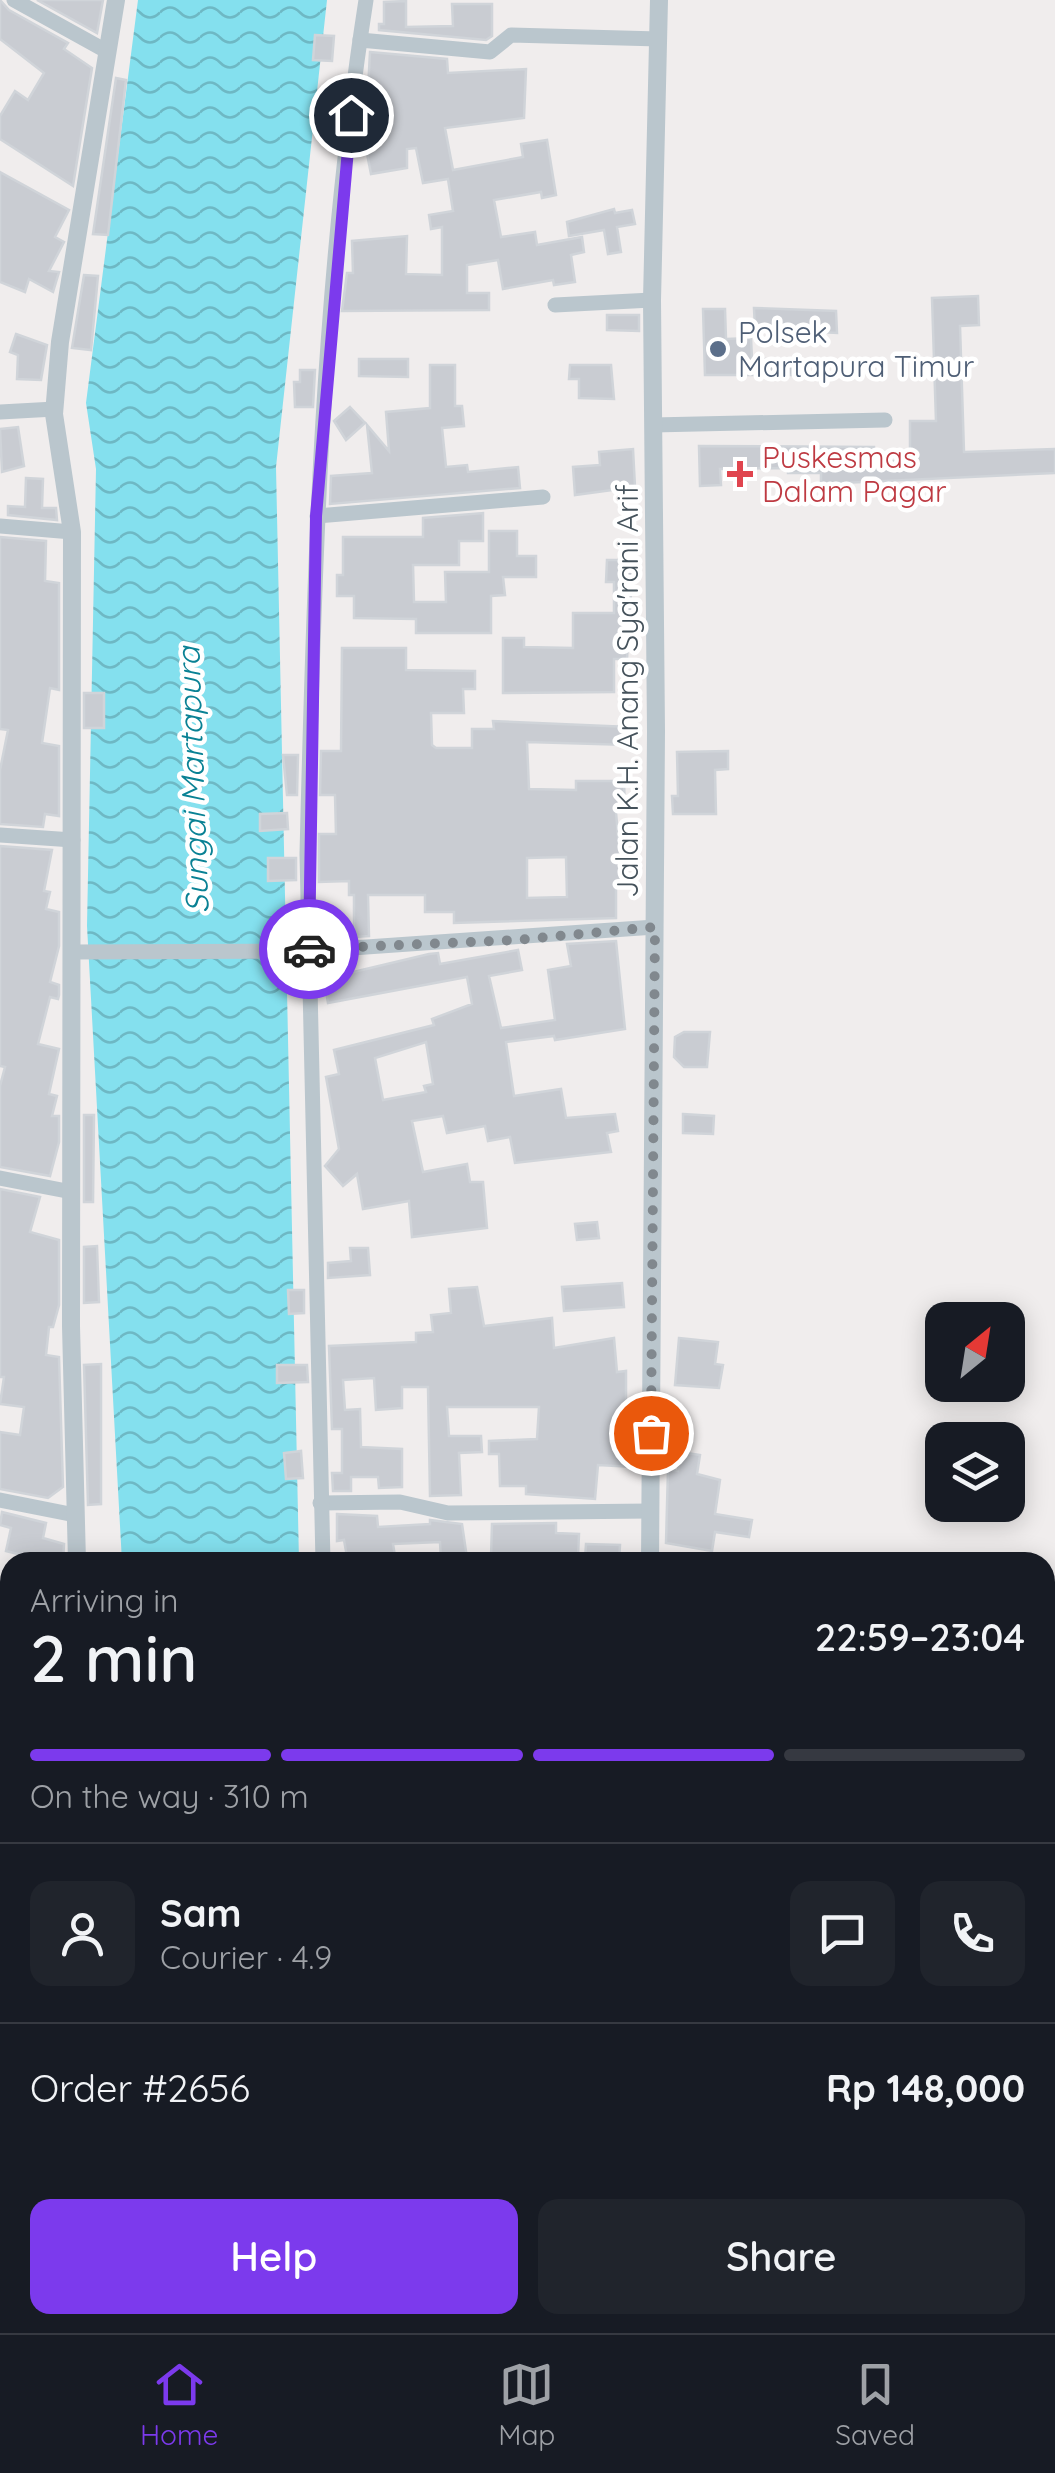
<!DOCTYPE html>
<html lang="en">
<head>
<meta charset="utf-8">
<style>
  :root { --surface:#171b24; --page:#20242c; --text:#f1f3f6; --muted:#9ea1a6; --line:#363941; --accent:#7c3aed }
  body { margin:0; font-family:Quicksand,sans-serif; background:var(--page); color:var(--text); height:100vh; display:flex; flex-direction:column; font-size:38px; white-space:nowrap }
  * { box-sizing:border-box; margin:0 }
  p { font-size:32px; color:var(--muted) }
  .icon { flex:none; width:55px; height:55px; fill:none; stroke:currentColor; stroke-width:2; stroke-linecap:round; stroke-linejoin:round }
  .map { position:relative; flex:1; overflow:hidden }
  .details { position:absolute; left:0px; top:1552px; width:1055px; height:782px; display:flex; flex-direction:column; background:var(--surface); border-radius:30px 30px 0 0; box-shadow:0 5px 25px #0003 }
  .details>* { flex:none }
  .needle { width:65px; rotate:30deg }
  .buttons { position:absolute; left:925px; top:1302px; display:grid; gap:20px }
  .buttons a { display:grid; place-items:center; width:100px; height:100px; border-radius:20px; background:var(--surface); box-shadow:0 5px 25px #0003; font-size:50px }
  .pin { position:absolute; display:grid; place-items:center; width:85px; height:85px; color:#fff; margin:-42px; border:5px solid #fff; border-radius:50%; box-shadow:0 2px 10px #0007 }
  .courier { position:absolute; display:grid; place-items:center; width:100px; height:100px; margin:-50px; border:8px solid #7c3aed; border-radius:50%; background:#fff; color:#222; box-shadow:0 2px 12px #0007 }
  .headline em { font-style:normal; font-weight:600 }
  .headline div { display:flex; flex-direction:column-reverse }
  .headline { display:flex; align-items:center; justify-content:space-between; height:170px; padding:0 30px }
  h1 { font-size:65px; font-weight:600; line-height:75px }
  .bar { display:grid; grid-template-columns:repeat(4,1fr); gap:15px 10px; align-content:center; height:120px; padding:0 30px }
  .bar i { height:12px; border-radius:8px; background:var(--line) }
  .bar .selected { background:var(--accent) }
  .bar p { grid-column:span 4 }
  .line { display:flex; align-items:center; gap:25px; padding:0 30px; border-top:2px solid var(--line) }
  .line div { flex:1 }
  .round { display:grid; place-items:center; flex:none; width:105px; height:105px; border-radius:20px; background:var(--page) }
  .action { display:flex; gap:20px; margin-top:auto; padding:20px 30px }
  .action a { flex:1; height:115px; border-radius:20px; background:var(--accent); color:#fff; font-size:40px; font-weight:600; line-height:115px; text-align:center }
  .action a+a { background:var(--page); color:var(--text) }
  .tab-bar { display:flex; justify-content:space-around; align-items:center; height:140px; border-top:2px solid var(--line); background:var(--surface); font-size:28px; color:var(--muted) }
  .tab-bar a { display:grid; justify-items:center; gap:5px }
  .tab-bar .selected { color:var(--accent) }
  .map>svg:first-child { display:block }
</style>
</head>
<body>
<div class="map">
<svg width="1055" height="2333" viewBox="0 0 1055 2333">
  <defs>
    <pattern id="water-waves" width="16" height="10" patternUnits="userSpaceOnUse" patternTransform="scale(2.5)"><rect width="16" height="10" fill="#84e0ee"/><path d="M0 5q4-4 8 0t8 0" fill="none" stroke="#6eb8c4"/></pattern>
  </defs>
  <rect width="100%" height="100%" fill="#f0eded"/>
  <!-- water -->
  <g fill="url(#water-waves)">
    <path d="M138 0H327L276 467 299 1562H122L87 926 96 469 86 403Z"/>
    <rect x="147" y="2325" width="190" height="8"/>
  </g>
  <!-- building -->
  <g fill="#c9ccd2" stroke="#d0d4d9" stroke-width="2.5" fill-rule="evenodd">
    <path d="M0 0 9 10 68 43 64 49 92 68 73 186 0 139V116L15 91 28 100 44 73 0 39Z"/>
    <path d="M37 0H103L97 33Z"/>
    <path d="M406 1V27L453 26 452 4H492V36L486 40 379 30V24H384V2Z"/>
    <path d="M315 35 334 36 332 61 313 60Z"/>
    <path d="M370 52 447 59 448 73 526 69 524 118 445 128 453 170 523 157 521 144 547 140 556 195 542 198 541 192 494 200 501 237 535 232 537 245 582 237 584 252 571 255 575 282 554 285 553 280 503 289 498 260 467 265V293H489V310L342 311 347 273H353L352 241 407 236 406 274 442 275V227L431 229 429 215 453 211 448 179 423 183 416 148 407 149V168L371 174 362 128H366Z"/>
    <path d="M116 78 126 80 108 235 93 234Z"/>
    <path d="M0 172 69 210 55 237 64 242 49 271 59 272 53 292 29 279 25 292 0 282Z"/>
    <path d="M614 209 615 213 632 210 635 224 617 227 621 252 608 254 604 230 569 236 567 222Z"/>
    <path d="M84 275 98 276 91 350 72 348Z"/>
    <path d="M978 296 979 325 960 326 964 452 1055 449V473L821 484V473H788V468L720 469 721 485 700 486 699 446 874 447V461H905L904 455H910V421H936L932 298Z"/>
    <path d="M754 308 836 311 837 333 755 329Z"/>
    <path d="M703 309H725L726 339 751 338 752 359H803V375H705Z"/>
    <path d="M607 315H639V331L607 330Z"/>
    <path d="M16 334 47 345 41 380 17 379 18 355 10 352Z"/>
    <path d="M359 359H408V377L359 376Z"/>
    <path d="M430 365H455V406H462L464 426 442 428 446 467 467 465 468 472 518 467 520 488 330 504 331 476 372 473 367 425 389 451 386 412 430 408Z"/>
    <path d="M570 365H611L614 399 579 398V379H569Z"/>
    <path d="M300 370H315L313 407H295L294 382H300Z"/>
    <path d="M350 407 365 423 346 440 334 421Z"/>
    <path d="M18 427 24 466 2 472 0 429Z"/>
    <path d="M633 449 635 487 575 495 573 467 600 465 599 452Z"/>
    <path d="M26 478 43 479 42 508H56L57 520 8 515V506L25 507Z"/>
    <path d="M483 513V541H459V565H413L414 602H446L445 572H489V531H517V556H536V577H503L505 595 491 596V633H416V619L354 618V596H337V575H343V537H423V518Z"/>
    <path d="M0 537 46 541 45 581 59 583V690L50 688 42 743 59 746V816L45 814 43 827 0 824V770L8 730 0 729Z"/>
    <path d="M607 560H633L627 659H614V692L503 693V638H524V647L573 648V613H614V582H606Z"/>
    <path d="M342 648H406V670L475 671V689H463L464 713H431L432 745 436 748H472V729H494L493 721 629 727V745L527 742 529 789 576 790V781H624L625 812H616L622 882 616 883V918L454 923V912H425V895H368L369 936 354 937V895H349V881L319 882V834H336L335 795H320L321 751H341ZM566 857 567 897 527 898V858Z"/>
    <rect x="84" y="693" width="20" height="35"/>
    <path d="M728 751V769L715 770 716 814H673L672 796H678L677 752Z"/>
    <path d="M283 755H298L297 795H287Z"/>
    <path d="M287 813 288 829 260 831V814Z"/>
    <path d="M0 846 52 850 44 891 50 892 46 909 59 912V946L50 982 59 985V995L58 999 50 997 38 1044 59 1049 49 1094 57 1096 52 1116H59V1142L50 1176 0 1167V1086L5 1067 0 1066Z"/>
    <path d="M268 858H296V880L268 881Z"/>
    <path d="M616 941 625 1029 555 1040 554 1036 506 1042 514 1096 561 1089 566 1118 615 1114 618 1131 607 1133 611 1152 515 1163 510 1137 488 1141 485 1126 447 1133 443 1116 412 1121 423 1172 467 1164 470 1182H483L487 1228 412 1237 409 1201 363 1209 357 1174 343 1186 325 1166 339 1149 326 1077 339 1074 334 1050 434 1025 432 1019 472 1004 467 977 328 1003 324 979 429 954 438 953 440 964 518 950 522 970 489 976 501 1028 555 1020 548 970 571 966 567 944ZM426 1042 433 1084 424 1086 426 1092 383 1100 375 1058Z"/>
    <path d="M684 1032H710L707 1067H684L674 1057 675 1037Z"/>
    <path d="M683 1114 714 1116 713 1134 683 1133Z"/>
    <path d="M84 1115H94L93 1202H84Z"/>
    <path d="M0 1189 40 1197 30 1232 59 1240V1305L53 1327H49L46 1355 59 1357 63 1487 48 1498 0 1489V1432L20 1435 24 1407 0 1404 4 1377H0Z"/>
    <path d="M597 1222 599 1238 577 1240 575 1224Z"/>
    <path d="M97 1246 99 1302 84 1303V1247Z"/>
    <path d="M350 1248H368L370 1275 328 1278V1263L351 1261Z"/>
    <path d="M622 1283 624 1307 564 1311 562 1287Z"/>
    <path d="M477 1287 484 1326 552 1318 554 1348 614 1338 617 1372 626 1371V1420H634L633 1467 598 1465 595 1499 526 1494V1486H500L499 1454H489V1441L537 1439 539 1407H447L449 1436H481L482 1452 459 1453 461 1495 430 1496 428 1387H402V1408L376 1410 374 1378 343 1380 345 1410 360 1409 361 1447 402 1449V1487L379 1488 378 1477H351V1491H333L332 1473H342V1429H332L329 1346 416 1342V1333L433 1332 431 1315 451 1313 449 1289Z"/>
    <path d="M288 1290H304V1313L289 1314Z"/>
    <path d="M679 1338 718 1342 715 1364 723 1365 719 1388 675 1385Z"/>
    <path d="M101 1364V1504L88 1505 84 1365Z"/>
    <path d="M277 1365H307L308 1382 277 1383Z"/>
    <path d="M301 1451 303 1478 286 1479 284 1453Z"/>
    <path d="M681 1452 700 1455 697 1474 720 1480 715 1514 752 1520 749 1537 715 1532 712 1551 666 1543 668 1469 678 1471Z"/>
    <path d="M2 1512 46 1523 43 1538 64 1544 63 1562H24L26 1556 6 1551 11 1528 0 1525Z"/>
    <path d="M337 1514 377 1516 378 1527 430 1524V1520L462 1524 467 1558 441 1560 440 1542 393 1544 396 1562H348L344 1540 337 1541Z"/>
    <path d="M556 1523V1533L579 1534 578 1556 491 1558 492 1524Z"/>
    <path d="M586 1544 620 1545 619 1561 585 1559Z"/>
  </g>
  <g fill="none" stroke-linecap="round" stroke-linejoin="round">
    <!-- minor -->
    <g stroke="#bac6cd" stroke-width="15">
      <path d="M14 0 108 52"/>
      <path d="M360 40 490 52 511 35 659 39"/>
      <path d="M555 305 652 300"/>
      <path d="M0 412 55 409"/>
      <path d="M653 425 885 420"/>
      <path d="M317 516 543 497"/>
      <path d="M0 526 72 532"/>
      <path d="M0 835 73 840"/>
      <path d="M73 952 309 951 655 927"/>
      <path d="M0 1178 72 1192"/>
      <path d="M0 1500 75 1515"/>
      <path d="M320 1503 400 1502 448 1513 650 1511"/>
      <path d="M323 1562 307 854C314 569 322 282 366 0"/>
      <path d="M0 1834 10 1835"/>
      <path d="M1045 1848 1055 1850"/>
      <path d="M365 2325V2333"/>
    </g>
    <!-- tertiary -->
    <g stroke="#bac6cd" stroke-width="18">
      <path d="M77 1562 71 1326 72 532 54 414 60 342 116 0"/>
      <path d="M650 1562 656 731 652 300 659 0"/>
      <path d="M120 2325 121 2333"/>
      <path d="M684 2325 685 2333"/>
    </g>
  </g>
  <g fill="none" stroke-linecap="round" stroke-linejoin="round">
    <!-- done -->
    <path stroke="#81888e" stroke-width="10" stroke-dasharray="0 18" d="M309 949 516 940 655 927 651 1433"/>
    <!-- route -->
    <path stroke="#7c3aed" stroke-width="12" d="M309 949 316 516 351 115"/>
  </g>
  <!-- markers -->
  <circle fill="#5c6f8a" stroke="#fff" stroke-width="4" cx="718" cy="349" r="10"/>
  <path fill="#e0444e" stroke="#fff" stroke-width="4" d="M735 459h10v10h10v10h-10v10h-10v-10h-10v-10h10z"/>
  <g text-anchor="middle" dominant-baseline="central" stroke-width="9" stroke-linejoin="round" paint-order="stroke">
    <!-- service labels -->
    <g font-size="30" fill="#4e5e75" stroke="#fff" text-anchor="start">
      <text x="738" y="332">Polsek<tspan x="738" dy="34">Martapura Timur</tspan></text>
    </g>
    <!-- health labels -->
    <g font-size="30" fill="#be3a42" stroke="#fff" text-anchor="start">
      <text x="762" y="457">Puskesmas<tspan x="762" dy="34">Dalam Pagar</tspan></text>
    </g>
    <!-- street labels -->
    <g font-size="30" fill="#45525b" stroke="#fff">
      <text transform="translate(627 691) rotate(-90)">Jalan K.H. Anang Sya'rani Arif</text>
    </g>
    <!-- water labels -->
    <g font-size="32" font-style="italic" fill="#098194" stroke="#fff">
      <text transform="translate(192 780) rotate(-92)">Sungai Martapura</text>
    </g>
  </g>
</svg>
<div class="buttons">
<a><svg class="needle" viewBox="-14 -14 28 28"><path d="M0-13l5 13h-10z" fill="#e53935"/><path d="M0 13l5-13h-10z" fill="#9ea1a6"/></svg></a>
<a><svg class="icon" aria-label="layers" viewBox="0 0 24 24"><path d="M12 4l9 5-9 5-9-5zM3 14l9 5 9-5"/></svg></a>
</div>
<div class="pin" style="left:651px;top:1433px;background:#ea580c"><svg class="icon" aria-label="bag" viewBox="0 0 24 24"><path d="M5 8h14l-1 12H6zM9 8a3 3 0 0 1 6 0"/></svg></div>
<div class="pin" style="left:351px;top:115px;background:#1f2937"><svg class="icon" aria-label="home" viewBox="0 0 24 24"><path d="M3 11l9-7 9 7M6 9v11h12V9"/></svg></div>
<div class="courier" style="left:309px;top:949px"><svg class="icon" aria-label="car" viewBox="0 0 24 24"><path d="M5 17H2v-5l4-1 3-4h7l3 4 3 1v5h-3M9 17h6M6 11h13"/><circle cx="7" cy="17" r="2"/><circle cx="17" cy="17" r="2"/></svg></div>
<section class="details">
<div class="headline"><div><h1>2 min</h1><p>Arriving in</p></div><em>22:59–23:04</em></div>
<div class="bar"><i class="selected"></i><i class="selected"></i><i class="selected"></i><i></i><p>On the way · 310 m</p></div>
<div class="line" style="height:180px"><a class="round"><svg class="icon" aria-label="person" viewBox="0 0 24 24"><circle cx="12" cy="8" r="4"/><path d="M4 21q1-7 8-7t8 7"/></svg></a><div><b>Sam</b><p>Courier · 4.9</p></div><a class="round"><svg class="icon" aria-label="chat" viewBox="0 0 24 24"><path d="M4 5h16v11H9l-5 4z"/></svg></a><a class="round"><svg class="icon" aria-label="phone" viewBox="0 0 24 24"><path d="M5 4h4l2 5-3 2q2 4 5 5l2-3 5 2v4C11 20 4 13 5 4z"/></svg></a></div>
<div class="line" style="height:130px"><div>Order #2656</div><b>Rp 148,000</b></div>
<div class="action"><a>Help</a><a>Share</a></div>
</section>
</div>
<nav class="tab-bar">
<a class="selected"><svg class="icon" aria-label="home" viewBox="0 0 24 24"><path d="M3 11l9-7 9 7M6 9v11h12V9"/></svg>Home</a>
<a><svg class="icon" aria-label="map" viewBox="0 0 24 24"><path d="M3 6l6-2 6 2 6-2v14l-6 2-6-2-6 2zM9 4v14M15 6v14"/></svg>Map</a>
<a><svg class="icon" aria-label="saved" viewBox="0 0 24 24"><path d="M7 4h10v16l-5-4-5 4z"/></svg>Saved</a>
</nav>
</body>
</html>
